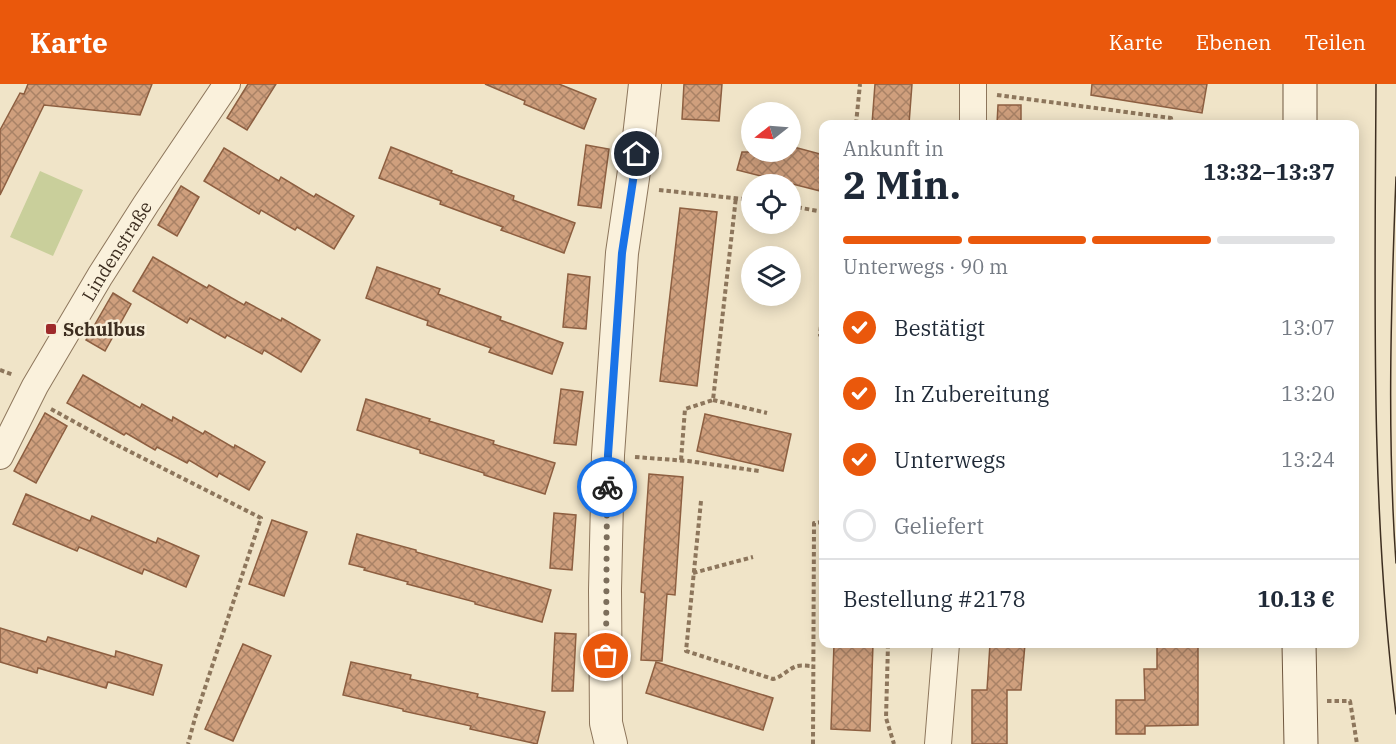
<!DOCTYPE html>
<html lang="de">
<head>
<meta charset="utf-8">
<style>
  :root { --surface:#fff; --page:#f6f6f7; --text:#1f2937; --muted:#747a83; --line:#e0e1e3; --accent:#ea580c }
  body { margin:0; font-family:"IBM Plex Serif",serif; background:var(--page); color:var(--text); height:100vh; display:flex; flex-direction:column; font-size:22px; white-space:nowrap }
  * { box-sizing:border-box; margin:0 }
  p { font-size:20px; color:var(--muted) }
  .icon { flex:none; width:33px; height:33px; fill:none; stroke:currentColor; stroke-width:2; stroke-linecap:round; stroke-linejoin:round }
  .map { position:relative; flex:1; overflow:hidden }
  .sheet { position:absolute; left:819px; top:36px; width:540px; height:528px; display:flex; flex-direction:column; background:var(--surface); border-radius:12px; box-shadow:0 3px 15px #0003 }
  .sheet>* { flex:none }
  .needle { width:39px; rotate:253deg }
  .tools { position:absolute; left:741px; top:18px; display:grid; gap:12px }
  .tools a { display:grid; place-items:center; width:60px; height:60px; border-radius:50%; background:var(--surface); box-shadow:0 3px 15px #0003; font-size:30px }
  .pin { position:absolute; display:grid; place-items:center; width:51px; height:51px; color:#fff; margin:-26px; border:3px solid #fff; border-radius:50%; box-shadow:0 2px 6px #0007 }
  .courier { position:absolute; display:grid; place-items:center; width:60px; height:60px; margin:-30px; border:4px solid #1a73e8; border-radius:50%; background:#fff; color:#222; box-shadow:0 2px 8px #0007 }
  .overview em { font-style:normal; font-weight:700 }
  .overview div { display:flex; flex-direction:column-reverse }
  .overview { display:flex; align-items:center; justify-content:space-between; height:102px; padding:0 24px }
  h1 { font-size:39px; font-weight:700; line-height:45px }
  .bar { display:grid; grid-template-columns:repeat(4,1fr); gap:9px 6px; align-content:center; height:72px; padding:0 24px }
  .bar i { height:8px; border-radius:4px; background:var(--line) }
  .bar .current { background:var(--accent) }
  .bar p { grid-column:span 4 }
  .line { display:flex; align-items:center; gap:15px; padding:0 24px; border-top:2px solid var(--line) }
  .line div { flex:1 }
  ol { padding:0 24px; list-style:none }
  li { display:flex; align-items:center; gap:18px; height:66px }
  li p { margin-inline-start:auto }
  li .icon { padding:6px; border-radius:50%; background:var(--accent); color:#fff; stroke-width:4 }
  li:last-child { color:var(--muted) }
  li i { width:33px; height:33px; border:3px solid var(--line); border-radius:50% }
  header { display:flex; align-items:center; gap:36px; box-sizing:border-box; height:84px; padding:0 30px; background:var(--accent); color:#fff }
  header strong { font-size:28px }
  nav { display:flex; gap:33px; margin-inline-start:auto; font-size:21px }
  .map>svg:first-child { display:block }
</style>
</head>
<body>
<header>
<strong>Karte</strong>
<nav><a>Karte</a><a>Ebenen</a><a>Teilen</a></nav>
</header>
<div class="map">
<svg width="1396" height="660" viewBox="0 0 1396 660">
  <defs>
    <pattern id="building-cross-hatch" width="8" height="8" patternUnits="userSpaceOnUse" patternTransform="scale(1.5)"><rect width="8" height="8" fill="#cf9f7d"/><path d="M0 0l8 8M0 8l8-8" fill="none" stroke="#a98266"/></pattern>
  </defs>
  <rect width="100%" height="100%" fill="#f0e4c8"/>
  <!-- grass -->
  <path fill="#c9cf9b" d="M40 87 83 106 53 172 10 153Z"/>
  <!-- building -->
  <g fill="url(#building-cross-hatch)" stroke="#8d5f41" stroke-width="1.5">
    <path d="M28 0H152L140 31 44 21 0 111V46L20 9 24 10Z"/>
    <path d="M248 0H276L247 46 227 34Z"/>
    <path d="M485 0H559L596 15 584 45 524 20 525 17Z"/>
    <path d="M684 0H722L719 37 682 35Z"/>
    <path d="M875 0H912L909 40H872Z"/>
    <path d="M1092 0H1207L1202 29 1091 11Z"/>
    <path d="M998 21H1021V40H997Z"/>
    <path d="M586 61 609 65 601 124 578 121Z"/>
    <path d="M790 62 824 71V108L737 86 742 68H790Z"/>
    <path d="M391 63 452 87 451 89 514 112 513 116 575 139 564 169 501 146 503 143 440 120 441 117 379 94Z"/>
    <path d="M224 64 279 97 281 93 314 113 316 110 354 132 334 165 297 143 295 146 261 126 259 130 204 97Z"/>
    <path d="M181 102 199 113 177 152 158 141Z"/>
    <path d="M680 124 717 128 697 302 660 297Z"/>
    <path d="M153 173 207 204 209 201 244 221 246 218 281 237 282 234 320 256 301 288 264 266 262 270 227 251 225 254 190 234 187 239 133 207Z"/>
    <path d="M377 183 440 205 438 210 501 233 500 236 563 259 552 290 489 268 491 264 427 241 428 237 366 214Z"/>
    <path d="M568 190 590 193 586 245 563 243Z"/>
    <path d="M113 209 131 220 105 267 86 256Z"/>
    <path d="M83 291 140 324 142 320 172 337 173 333 203 350 205 347 234 364 235 361 265 378 249 406 219 389 217 393 189 376 187 379 157 363 155 366 126 349 124 351 67 319Z"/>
    <path d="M561 305 583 308 576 361 554 359Z"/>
    <path d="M366 315 430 335 429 337 494 357 493 360 555 379 545 410 484 391V389L420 369V366L357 346Z"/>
    <path d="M45 329 67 342 36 399 14 387Z"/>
    <path d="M705 330 791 350 783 387 697 367Z"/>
    <path d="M649 390 683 393 675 511 667 510 662 577 641 576 645 509 641 508Z"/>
    <path d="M26 410 90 437 92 432 156 459 158 454 199 472 186 503 144 485 142 490 79 463 77 467 13 440Z"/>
    <path d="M554 429 576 431 572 486 550 484Z"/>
    <path d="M272 436 307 448 284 512 249 500Z"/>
    <path d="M357 450 416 466V468L551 506 542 538 475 520V518L407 500 408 498 364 486 365 484 349 480Z"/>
    <path d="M0 544 46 558 48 553 115 573 116 567 162 581 153 611 108 598 106 604 38 584 37 589 0 578Z"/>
    <path d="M555 549 576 550 573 607H552Z"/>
    <path d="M243 560 271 572 233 657 205 645Z"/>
    <path d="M834 560H873L870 647 831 645Z"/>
    <path d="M990 560H1025L1021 606H1007V660H972V606H987Z"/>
    <path d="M1157 560H1198V641L1145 642V650H1116V616H1145L1144 585H1157Z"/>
    <path d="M351 578 411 591 410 595 478 610 477 613 545 628 537 660 470 645 471 642 403 627V625L343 611Z"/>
    <path d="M656 578 773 614 763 646 646 609Z"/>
  </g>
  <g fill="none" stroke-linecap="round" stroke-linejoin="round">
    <defs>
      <g id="minor">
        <path d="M973 40V0"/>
        <path id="s1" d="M0 372 35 302 100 192 146 120 227 0"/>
        <path d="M938 660 946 560"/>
      </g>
      <path id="tertiary" d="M611 660 606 639 605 506 608 371 622 169 639 53 645 0"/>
      <g id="secondary">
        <path d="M1300 40V0"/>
        <path d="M1299 560 1301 660"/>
      </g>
    </defs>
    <!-- minor casing -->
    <use href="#minor" stroke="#8d765c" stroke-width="28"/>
    <!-- tertiary casing -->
    <use href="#tertiary" stroke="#8d765c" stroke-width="34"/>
    <!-- secondary casing -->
    <use href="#secondary" stroke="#6f573f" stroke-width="35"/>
    <!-- path -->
    <g stroke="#8d765c" stroke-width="4" stroke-dasharray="4.5 3" stroke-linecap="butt">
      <path d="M997 11 1171 34 1172 40"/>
      <path d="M856 40 860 0"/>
      <path d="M659 106 752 116"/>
      <path d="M790 122 824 128"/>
      <path d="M824 213 820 251 824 255"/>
      <path d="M0 286 14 291"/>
      <path d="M713 316 767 329"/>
      <path d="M51 325 111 358 261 434 195 634 188 660"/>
      <path d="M635 373 688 377 759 387"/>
      <path d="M681 376 685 325 713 316 736 113"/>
      <path d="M701 417 686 567 773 595C782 593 788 585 797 582 802 581 808 582 813 582"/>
      <path d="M693 489 753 473"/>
      <path d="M888 560 886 634 894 660"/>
      <path d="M1327 617H1350L1357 660"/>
      <path d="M813 660 814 439 824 438"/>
    </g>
    <!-- minor -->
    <use href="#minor" stroke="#faf1dc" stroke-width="26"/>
    <!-- tertiary -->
    <use href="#tertiary" stroke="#faf1dc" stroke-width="32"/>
    <!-- secondary -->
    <use href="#secondary" stroke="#faf1dc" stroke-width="33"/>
    <!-- tram -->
    <g stroke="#3d2e20" stroke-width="1.5">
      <path d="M1376 0C1375 210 1370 421 1396 630"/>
      <path d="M1396 93C1391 221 1387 351 1396 479"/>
    </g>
  </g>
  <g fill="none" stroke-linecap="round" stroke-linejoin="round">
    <!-- done -->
    <path stroke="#7c6e5b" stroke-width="6" stroke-dasharray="0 10.8" d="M606 572 607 403"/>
    <!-- route -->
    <path stroke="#1a73e8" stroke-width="8" d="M607 403 608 371 622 169 637 70"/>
  </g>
  <!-- markers -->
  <rect fill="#9e2a2b" stroke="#f7eed8" stroke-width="2" x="45" y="239" width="12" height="12" rx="3"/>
  <g text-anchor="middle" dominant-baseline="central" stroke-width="5" stroke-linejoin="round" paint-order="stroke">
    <!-- street labels -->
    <g font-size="18" fill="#3d2e20" stroke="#f7eed8">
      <text stroke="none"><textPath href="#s1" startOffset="236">Lindenstraße</textPath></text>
    </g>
    <!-- poi labels -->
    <g font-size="18" font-weight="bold" fill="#3d2e20" stroke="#f7eed8" text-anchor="start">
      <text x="63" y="245">Schulbus</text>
    </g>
  </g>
</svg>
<div class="tools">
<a><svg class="needle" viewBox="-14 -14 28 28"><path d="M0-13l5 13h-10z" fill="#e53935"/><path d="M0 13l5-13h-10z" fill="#747a83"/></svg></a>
<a><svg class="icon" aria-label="locate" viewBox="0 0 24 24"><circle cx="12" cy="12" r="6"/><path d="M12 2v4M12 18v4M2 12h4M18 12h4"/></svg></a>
<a><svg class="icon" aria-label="layers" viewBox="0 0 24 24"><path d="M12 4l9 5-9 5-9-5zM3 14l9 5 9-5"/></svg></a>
</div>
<div class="pin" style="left:606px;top:572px;background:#ea580c"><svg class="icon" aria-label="bag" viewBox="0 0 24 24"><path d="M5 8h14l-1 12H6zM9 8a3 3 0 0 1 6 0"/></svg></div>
<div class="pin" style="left:637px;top:70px;background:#1f2937"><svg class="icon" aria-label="home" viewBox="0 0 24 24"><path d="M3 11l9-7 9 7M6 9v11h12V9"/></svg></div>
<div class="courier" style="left:607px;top:403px"><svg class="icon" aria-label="bike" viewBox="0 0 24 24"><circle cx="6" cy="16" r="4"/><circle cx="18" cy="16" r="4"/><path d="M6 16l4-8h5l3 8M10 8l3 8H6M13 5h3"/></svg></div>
<section class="sheet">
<div class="overview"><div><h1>2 Min.</h1><p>Ankunft in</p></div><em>13:32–13:37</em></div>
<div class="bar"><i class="current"></i><i class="current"></i><i class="current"></i><i></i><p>Unterwegs · 90 m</p></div>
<ol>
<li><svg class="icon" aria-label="check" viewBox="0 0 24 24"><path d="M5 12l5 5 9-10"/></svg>Bestätigt<p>13:07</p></li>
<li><svg class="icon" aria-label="check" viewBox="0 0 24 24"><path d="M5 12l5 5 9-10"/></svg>In Zubereitung<p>13:20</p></li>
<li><svg class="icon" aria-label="check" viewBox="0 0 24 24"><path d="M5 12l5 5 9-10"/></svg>Unterwegs<p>13:24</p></li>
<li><i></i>Geliefert</li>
</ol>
<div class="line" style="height:78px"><div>Bestellung #2178</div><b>10.13 €</b></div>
</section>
</div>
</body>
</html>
